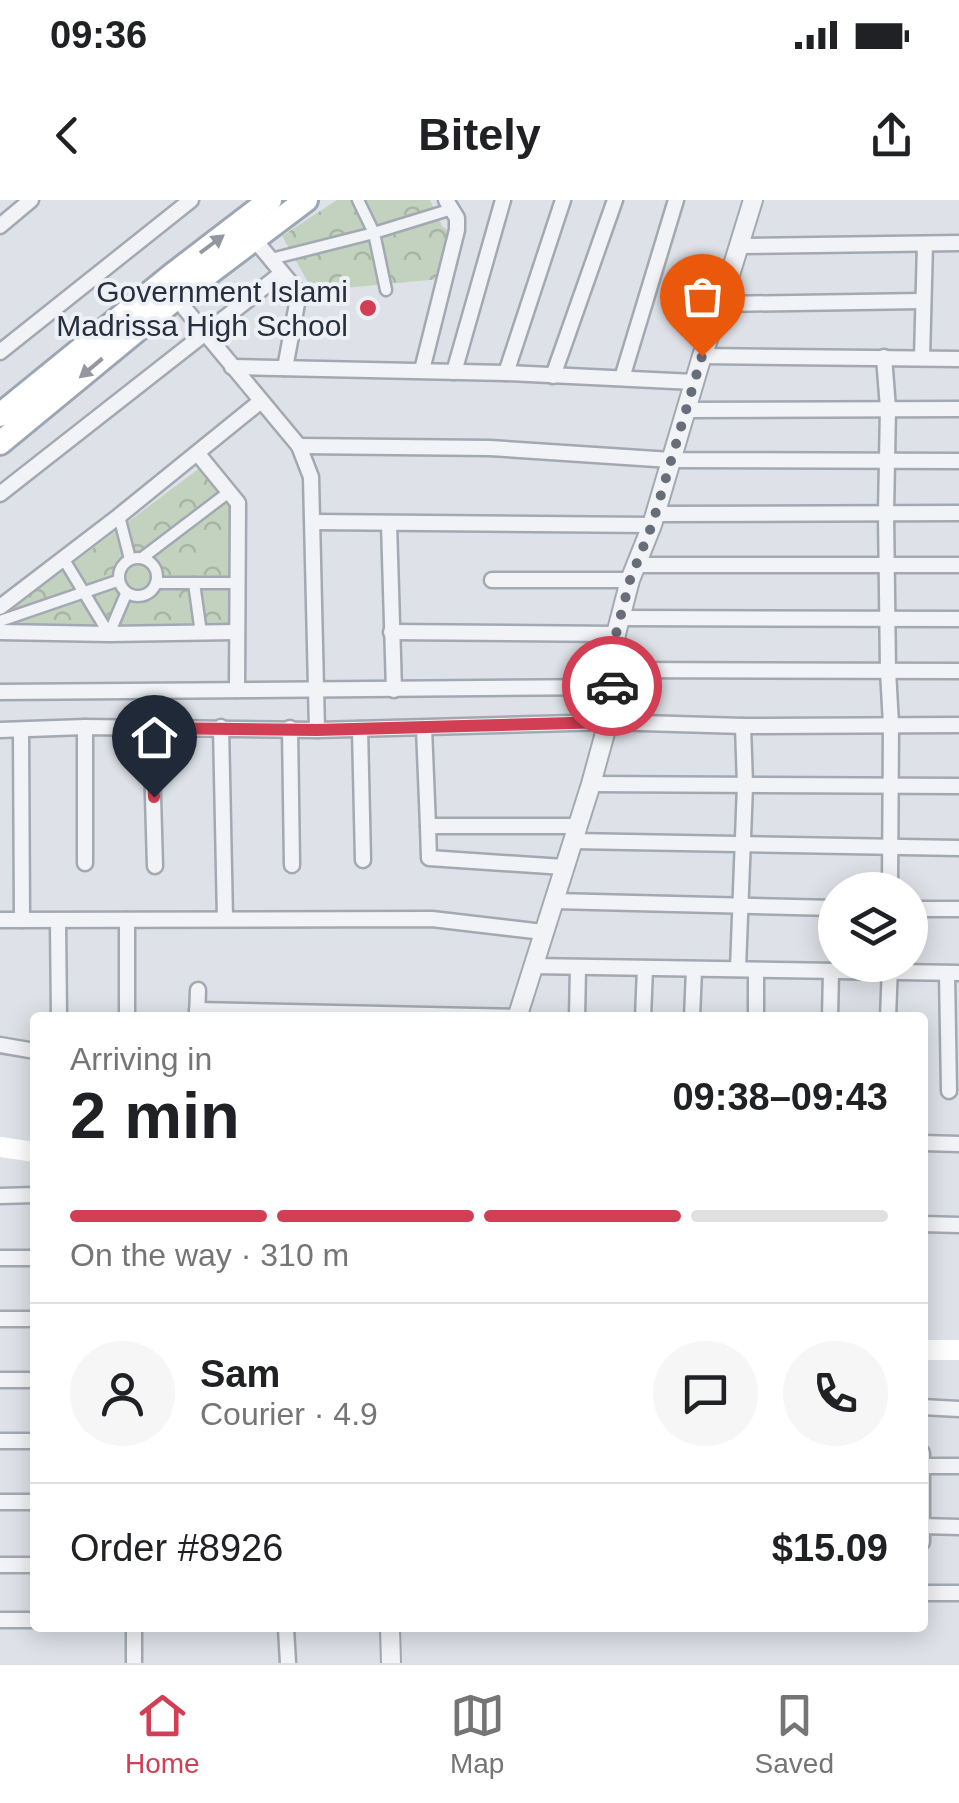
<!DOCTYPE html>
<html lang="en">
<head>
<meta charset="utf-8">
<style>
  :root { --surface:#fff; --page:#f6f6f6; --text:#202124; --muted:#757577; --line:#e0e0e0; --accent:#d23e53 }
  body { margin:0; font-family:Helvetica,sans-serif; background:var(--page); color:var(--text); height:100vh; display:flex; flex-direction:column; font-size:38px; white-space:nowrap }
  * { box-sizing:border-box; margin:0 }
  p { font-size:32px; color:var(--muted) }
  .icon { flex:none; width:55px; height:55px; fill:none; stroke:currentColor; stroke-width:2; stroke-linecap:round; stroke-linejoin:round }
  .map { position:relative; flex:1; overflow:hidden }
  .side { position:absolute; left:30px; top:812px; width:898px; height:620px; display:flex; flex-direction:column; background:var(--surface); border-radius:10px; box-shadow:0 5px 25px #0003 }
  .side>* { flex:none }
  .tools { position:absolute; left:818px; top:672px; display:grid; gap:20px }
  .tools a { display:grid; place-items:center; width:110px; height:110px; border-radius:50%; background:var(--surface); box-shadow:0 5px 25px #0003; font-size:50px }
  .pin { position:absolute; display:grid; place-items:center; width:85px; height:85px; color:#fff; margin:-102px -42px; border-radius:50% 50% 50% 0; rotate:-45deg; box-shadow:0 0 10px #0007 }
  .pin .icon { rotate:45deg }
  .courier { position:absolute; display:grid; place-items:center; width:100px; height:100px; margin:-50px; border:8px solid #d23e53; border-radius:50%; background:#fff; color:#222; box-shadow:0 2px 12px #0007 }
  .overview em { font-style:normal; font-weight:800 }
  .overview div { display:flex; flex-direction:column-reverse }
  .overview { display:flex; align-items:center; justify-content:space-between; height:170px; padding:0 40px }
  h1 { font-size:65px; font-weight:800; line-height:75px }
  .bar { display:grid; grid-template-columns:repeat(4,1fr); gap:15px 10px; align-content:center; height:120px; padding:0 40px }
  .bar i { height:12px; border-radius:8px; background:var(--line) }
  .bar .current { background:var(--accent) }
  .bar p { grid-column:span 4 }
  .line { display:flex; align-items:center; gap:25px; padding:0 40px; border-top:2px solid var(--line) }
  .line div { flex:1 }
  .round { display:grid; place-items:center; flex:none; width:105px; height:105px; border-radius:52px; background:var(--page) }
  .status { display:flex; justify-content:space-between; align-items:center; height:70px; padding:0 50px; background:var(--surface); direction:ltr }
  .status svg { height:28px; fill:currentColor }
  header { display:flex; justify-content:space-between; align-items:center; height:130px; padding:0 40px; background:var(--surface); font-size:45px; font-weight:800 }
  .tab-bar { display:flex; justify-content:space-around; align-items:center; height:140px; border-top:2px solid var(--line); background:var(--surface); font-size:28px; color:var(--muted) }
  .tab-bar a { display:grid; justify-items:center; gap:5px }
  .tab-bar .current { color:var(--accent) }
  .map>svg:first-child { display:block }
</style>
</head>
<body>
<div class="status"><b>09:36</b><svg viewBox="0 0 49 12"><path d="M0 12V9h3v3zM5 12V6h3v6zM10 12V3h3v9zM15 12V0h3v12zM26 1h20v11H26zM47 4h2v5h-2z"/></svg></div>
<header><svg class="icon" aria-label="back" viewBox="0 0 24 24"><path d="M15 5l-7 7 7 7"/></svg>Bitely<svg class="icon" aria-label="share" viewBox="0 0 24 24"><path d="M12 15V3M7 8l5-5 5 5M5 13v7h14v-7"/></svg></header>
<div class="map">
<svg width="959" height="1463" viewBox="0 0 959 1463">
  <defs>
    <pattern id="park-crowns" width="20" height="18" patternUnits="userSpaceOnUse" patternTransform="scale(2.5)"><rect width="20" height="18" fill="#c3d2bf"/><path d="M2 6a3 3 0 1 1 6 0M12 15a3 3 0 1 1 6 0" fill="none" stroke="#a8b5a5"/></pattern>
  </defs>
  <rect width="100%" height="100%" fill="#dee2e8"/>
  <!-- park -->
  <g fill="url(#park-crowns)">
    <path d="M337 0H430L442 26 454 35 440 79 313 91 282 36Z"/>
    <path d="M201 267 232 307 230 425 0 432V418Z"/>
  </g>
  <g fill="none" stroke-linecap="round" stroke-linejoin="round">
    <defs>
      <g id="pedestrian">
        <path d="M358 0 374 33 386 90"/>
        <path d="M271 59 374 33 452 9"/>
        <path d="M119 316 130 359"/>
        <circle cx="138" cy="377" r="19"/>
        <path d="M63 358 109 434 126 394"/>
        <path d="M142 358 229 292"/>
        <path d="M156 383H237"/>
        <path d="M194 383 201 433"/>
        <path d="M0 421 117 381"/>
      </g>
      <g id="minor">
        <path d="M0 26 31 0"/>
        <path d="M254 39 299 93 285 168"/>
        <path d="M740 46 959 43"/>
        <path d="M176 98 299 246 311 277 317 530"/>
        <path d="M721 104 922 101"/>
        <path d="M0 152 191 0"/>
        <path d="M702 156 959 159"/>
        <path d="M884 157 888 208 886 313 888 471 891 524 890 690"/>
        <path d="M922 158 925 44"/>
        <path d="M232 167 506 173 694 182"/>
        <path d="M422 170 457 30V18L446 0"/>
        <path d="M454 172 503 0"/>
        <path d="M506 173 563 0"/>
        <path d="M553 176 615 0"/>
        <path d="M622 178 676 0"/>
        <path d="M686 210 959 209"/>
        <path d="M299 246 490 248 671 260 959 261"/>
        <path d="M198 254 238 303 237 490"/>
        <path d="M0 294 282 73"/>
        <path d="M655 314 959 313"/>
        <path d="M314 322 652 325"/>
        <path d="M389 323 394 490"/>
        <path d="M637 365H959"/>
        <path d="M492 380H630"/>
        <path d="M0 407 119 316 261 201"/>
        <path d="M622 418 959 419"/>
        <path d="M0 432 109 434 236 432"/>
        <path d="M391 432 616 434"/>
        <path d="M612 470 959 471"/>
        <path d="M0 492 612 487"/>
        <path d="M85 527V663"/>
        <path d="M221 527 225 719"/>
        <path d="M151 528 155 666"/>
        <path d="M290 528 292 665"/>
        <path d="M424 528 428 626H577"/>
        <path d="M360 529 363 660"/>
        <path d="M0 530 85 527 317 530 608 522 743 526 959 525"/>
        <path d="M21 530 22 720"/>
        <path d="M591 584 959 586"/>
        <path d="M428 626 429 658 564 667"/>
        <path d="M573 641 959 648"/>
        <path d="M554 701 835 708"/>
        <path d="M910 709H959"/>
        <path d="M0 720 432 719 543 732"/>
        <path d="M58 721 59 818"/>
        <path d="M532 766 959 773"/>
        <path d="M738 769 745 585 743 526"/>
        <path d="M756 770V818"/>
        <path d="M947 773 949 891"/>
        <path d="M197 810 517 817"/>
        <path d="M127 818V720"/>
        <path d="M197 818 198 790"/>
        <path d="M577 818 578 767"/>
        <path d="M643 818 645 768"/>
        <path d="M692 818 694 769"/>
        <path d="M830 818 831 771"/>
        <path d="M888 818 890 765"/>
        <path d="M0 845 35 851"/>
        <path d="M922 943 959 944"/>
        <path d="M0 996 35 995"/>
        <path d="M922 1024 959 1025"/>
        <path d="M0 1058H35"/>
        <path d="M0 1119H35"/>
        <path d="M0 1180H35"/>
        <path d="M922 1207 959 1209"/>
        <path d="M0 1241H35"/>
        <path d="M922 1253V1342"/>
        <path d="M922 1266H959"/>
        <path d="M0 1302H35"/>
        <path d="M922 1326 959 1327"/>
        <path d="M0 1365H35"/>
        <path d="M922 1393H959"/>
        <path d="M0 1420H35"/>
        <path d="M286 1428 288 1463"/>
        <path d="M134 1463V1428"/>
      </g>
      <g id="tertiary">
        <path d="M517 818 591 584 608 522 616 434 630 380 652 325 702 156 721 104 753 0"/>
        <path d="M390 1428 391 1463"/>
      </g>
      <g id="primary">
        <path d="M0 215 172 75 270 0"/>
        <path d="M0 243 176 98 306 0"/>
      </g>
    </defs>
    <!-- pedestrian casing -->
    <use href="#pedestrian" stroke="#a3a9b2" stroke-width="15"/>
    <!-- minor casing -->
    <use href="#minor" stroke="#a3a9b2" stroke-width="19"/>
    <!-- tertiary casing -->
    <use href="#tertiary" stroke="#a3a9b2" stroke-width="22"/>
    <!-- primary casing -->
    <use href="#primary" stroke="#9da6b4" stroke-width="28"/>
    <!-- pedestrian -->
    <use href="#pedestrian" stroke="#f1f3f6" stroke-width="10"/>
    <!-- minor -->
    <use href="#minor" stroke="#f1f3f6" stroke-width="14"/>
    <!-- tertiary -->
    <use href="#tertiary" stroke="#f1f3f6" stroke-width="18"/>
    <!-- secondary -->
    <g stroke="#fff" stroke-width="20">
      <path d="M0 947 35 952"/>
      <path d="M922 1150H959"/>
    </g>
    <!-- primary -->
    <use href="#primary" stroke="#fff" stroke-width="22"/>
  </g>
  <!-- one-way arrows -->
  <defs><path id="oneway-solid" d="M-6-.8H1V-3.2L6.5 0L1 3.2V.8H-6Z" transform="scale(2.5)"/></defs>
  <g fill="#93979f">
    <use href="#oneway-solid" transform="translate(212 44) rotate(-37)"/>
    <use href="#oneway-solid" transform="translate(91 168) rotate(140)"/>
  </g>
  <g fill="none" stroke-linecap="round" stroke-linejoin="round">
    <!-- done -->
    <path stroke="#676e7a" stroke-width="10" stroke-dasharray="0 18" d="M612 486 616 434 630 380 652 325 702 156"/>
    <!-- route -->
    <path stroke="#d23e53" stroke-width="12" d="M154 597 151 528 317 530 608 522 612 486"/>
  </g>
  <!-- markers -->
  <circle fill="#d23e53" stroke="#edf1f6" stroke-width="4" cx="368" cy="108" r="10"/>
  <g text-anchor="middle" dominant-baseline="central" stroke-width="8" stroke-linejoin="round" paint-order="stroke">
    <!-- poi labels -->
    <g font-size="30" fill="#272f3f" stroke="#edf1f6" text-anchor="end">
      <text x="348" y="91">Government Islami<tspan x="348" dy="34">Madrissa High School</tspan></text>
    </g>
  </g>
</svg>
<div class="tools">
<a><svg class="icon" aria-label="layers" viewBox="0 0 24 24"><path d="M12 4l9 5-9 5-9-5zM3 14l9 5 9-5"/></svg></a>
</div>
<div class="pin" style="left:702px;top:156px;background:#ea580c"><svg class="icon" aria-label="bag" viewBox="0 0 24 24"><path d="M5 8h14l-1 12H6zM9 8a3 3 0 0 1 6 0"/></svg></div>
<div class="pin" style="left:154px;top:597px;background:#1f2937"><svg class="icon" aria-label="home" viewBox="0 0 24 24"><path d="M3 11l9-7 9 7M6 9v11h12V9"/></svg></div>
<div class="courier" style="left:612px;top:486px"><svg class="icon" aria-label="car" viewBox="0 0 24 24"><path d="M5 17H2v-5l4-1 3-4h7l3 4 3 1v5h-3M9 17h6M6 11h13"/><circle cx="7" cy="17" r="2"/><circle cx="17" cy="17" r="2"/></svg></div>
<section class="side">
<div class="overview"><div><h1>2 min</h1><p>Arriving in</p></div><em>09:38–09:43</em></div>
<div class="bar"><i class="current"></i><i class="current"></i><i class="current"></i><i></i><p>On the way · 310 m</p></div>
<div class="line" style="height:180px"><a class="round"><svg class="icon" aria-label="person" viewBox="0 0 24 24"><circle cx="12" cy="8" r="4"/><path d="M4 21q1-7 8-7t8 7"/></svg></a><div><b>Sam</b><p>Courier · 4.9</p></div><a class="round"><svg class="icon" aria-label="chat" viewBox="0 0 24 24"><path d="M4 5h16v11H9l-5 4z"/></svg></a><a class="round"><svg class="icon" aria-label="phone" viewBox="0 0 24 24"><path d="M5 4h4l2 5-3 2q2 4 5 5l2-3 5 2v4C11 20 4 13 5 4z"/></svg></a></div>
<div class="line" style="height:130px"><div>Order #8926</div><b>$15.09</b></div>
</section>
</div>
<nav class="tab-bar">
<a class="current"><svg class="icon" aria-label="home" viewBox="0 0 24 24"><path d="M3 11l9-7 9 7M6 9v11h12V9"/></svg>Home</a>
<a><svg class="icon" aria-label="map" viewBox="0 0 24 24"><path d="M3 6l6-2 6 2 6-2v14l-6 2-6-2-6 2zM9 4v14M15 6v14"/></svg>Map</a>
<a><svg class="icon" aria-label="saved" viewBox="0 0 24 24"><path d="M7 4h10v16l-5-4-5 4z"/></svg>Saved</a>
</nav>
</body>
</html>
